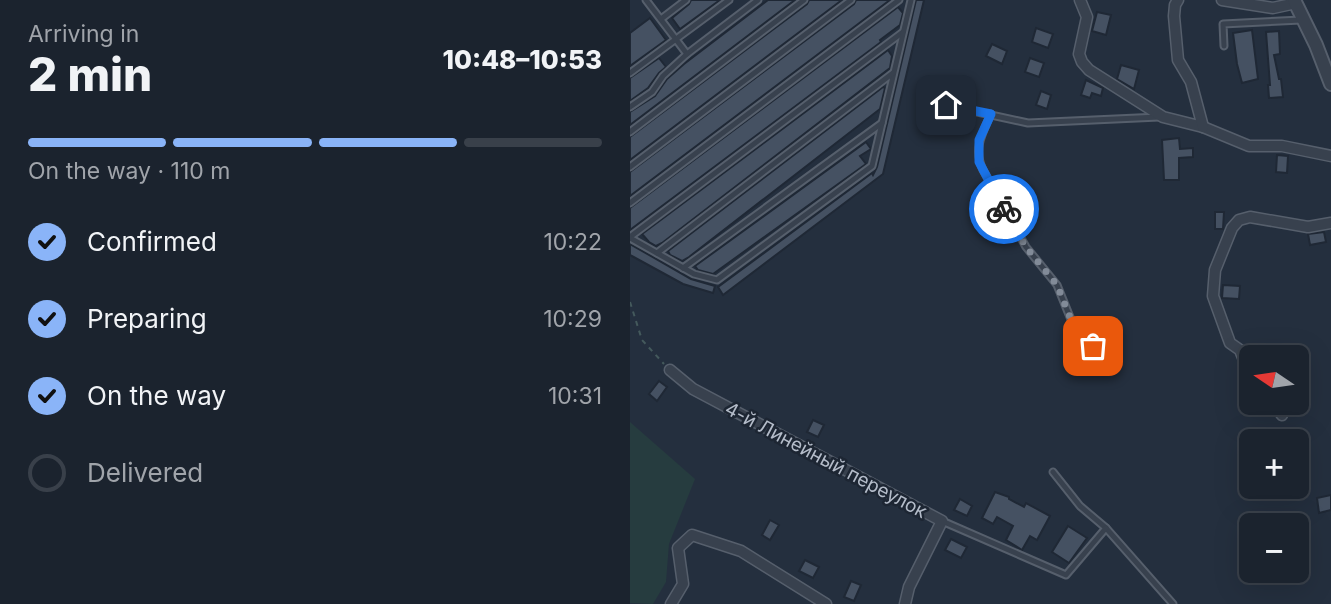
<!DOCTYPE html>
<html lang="en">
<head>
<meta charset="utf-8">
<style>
  :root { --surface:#1b232e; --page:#282f3a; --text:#f1f3f6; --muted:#a0a4aa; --line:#39404a; --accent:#8ab4f8 }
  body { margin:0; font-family:Inter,sans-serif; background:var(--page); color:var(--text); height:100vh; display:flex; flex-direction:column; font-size:26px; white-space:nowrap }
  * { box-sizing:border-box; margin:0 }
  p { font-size:23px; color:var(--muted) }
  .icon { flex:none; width:38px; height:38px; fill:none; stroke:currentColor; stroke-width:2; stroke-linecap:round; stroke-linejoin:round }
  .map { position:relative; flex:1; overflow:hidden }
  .panel { display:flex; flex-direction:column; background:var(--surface); width:630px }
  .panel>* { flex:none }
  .needle { width:46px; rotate:283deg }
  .fabs { position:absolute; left:609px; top:345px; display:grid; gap:14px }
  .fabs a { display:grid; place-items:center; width:70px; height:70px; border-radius:10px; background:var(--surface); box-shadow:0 7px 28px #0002,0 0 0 2px var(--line); font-size:35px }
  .pin { position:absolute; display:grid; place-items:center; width:60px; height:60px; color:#fff; margin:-30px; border-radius:14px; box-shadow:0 4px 10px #0006 }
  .courier { position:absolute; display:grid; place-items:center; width:70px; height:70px; margin:-35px; border:5px solid #1a73e8; border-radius:50%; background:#fff; color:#222; box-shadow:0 2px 9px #0007 }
  .headline em { font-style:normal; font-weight:800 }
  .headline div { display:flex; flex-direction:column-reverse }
  .headline { display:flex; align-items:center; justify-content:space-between; height:119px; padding:0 28px }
  h1 { font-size:46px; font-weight:800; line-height:52px }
  .bar { display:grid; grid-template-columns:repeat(4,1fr); gap:10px 7px; align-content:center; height:84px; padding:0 28px }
  .bar i { height:9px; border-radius:5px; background:var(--line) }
  .bar .current { background:var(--accent) }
  .bar p { grid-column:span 4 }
  ol { padding:0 28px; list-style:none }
  li { display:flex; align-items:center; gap:21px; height:77px }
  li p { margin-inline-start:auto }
  li .icon { padding:7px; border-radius:50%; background:var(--accent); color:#111; stroke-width:4 }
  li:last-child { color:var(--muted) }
  li i { width:38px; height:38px; border:4px solid var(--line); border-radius:50% }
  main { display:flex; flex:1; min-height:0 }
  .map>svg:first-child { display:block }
</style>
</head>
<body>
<main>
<section class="panel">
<div class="headline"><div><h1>2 min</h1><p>Arriving in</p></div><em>10:48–10:53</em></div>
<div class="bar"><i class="current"></i><i class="current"></i><i class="current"></i><i></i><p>On the way · 110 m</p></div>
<ol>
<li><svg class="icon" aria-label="check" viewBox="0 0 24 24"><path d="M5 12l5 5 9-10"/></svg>Confirmed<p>10:22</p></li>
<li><svg class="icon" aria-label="check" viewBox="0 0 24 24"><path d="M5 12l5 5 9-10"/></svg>Preparing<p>10:29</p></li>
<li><svg class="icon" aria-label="check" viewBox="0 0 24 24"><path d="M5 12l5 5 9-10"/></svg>On the way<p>10:31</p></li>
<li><i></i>Delivered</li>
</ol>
</section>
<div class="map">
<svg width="701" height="604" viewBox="0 0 701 604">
  <rect width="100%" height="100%" fill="#242f3e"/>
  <!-- green -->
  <path fill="#263c3f" d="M0 422 65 479 39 544 36 582 23 604 0 603Z"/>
  <!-- building -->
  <g fill="#455162" stroke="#1f2835" stroke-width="2">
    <path d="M61 0H90L50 29 42 18 59 4Z"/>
    <path d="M138 0H165L0 125V112L25 96 37 79 54 64Z"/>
    <path d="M179 0H212L0 160V137L177 4Z"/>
    <path d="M226 0H260L0 196V172L224 4Z"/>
    <path d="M286 0H294L253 174 93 295 88 287 242 173 243 175 247 167Z"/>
    <path d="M268 7 273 13 270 25 250 40 251 42 0 230V208Z"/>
    <path d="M467 12 481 15 476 35 462 31Z"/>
    <path d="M20 18 36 40 0 66V33Z"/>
    <path d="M406 28 423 34 418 48 402 42Z"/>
    <path d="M622 30 628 79 612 83 607 64 603 33Z"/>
    <path d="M649 31 650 54 644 55 649 79H651L653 97 639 98 638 85H640L636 32Z"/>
    <path d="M362 44 377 51 372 64 356 56Z"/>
    <path d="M258 50 262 56 260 68 243 81 32 243 26 246 19 242 12 234Z"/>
    <path d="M29 58 36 67 29 73 18 88 0 101V78Z"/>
    <path d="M400 58 414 63 409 77 395 72Z"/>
    <path d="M491 65 509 70 504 89 487 79Z"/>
    <path d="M456 80 473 88 471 96 462 93 460 98 451 95Z"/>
    <path d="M253 87 255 88 250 109 59 257 52 261 40 255 38 251Z"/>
    <path d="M411 91 421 95 417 109 406 105Z"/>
    <path d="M549 138 550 149 563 148V157L549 158V180H534L532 140Z"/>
    <path d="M236 142 241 149 230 156 236 164 83 274 68 270 65 266Z"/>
    <path d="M647 155 658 156 657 173 646 172Z"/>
    <path d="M585 212H594L593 229H585Z"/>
    <path d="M694 232 696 242 680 245 678 234Z"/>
    <path d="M0 244 61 279 85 286 83 293 53 284 0 255Z"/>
    <path d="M593 285 610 286 609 299 592 298Z"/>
    <path d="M29 381 37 387 27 401 19 394Z"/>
    <path d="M183 420 194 425 188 437 177 432Z"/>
    <path d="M365 492 379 497V499L394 507 396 503 420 516 407 540 400 536 392 550 376 540 383 526 367 517 363 524 352 518Z"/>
    <path d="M701 495V510L689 513 687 498Z"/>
    <path d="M330 499 342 506 337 516 324 510Z"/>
    <path d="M140 520 149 525 140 540 132 535Z"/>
    <path d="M438 526 457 538 439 563 422 552Z"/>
    <path d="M321 539 337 547 331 558 315 550Z"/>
    <path d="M175 560 189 567 183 578 169 571Z"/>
    <path d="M221 581 231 585 224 601 214 597Z"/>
  </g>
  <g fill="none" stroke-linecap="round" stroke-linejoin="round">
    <defs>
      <g id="service">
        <path d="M16 0 57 54"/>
        <path d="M31 19 56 0"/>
        <path d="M594 46 593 24 671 20"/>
        <path d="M0 73 99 0"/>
        <path d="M304 80 315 105 398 123 529 117"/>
        <path d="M0 107 22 92 33 76 57 54 128 0"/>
        <path d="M361 114C352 134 343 149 353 170L396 247 427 285 444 327 482 366"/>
        <path d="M0 132 174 0"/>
        <path d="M0 167 221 0"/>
        <path d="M0 203 269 0"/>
        <path d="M0 237 273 32"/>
        <path d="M0 238 64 274 87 280 242 166 281 0"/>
        <path d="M27 253 263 73"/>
        <path d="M53 268 252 123"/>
        <path d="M423 472 450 506 476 528 543 604"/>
        <path d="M312 521 436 575 476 528"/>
      </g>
      <g id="minor">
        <path d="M450 0 457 17 449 54 452 62 459 70 533 117 573 127 619 146H652L701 156"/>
        <path d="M548 0 545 5 544 16 548 60 561 82 573 127"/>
        <path d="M592 0 643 8 666 3"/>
        <path d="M40 370 63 389 312 521 279 587 275 604"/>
        <path d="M621 377 610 350 600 343 583 296 585 270 602 228 609 220 620 217 678 227 701 223"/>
        <path d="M642 402 652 415"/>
        <path d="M41 604 53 584 48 548 62 535 111 551 196 604"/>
      </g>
      <path id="tertiary" d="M664 0 686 45 701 84"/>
    </defs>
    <!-- service casing -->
    <use href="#service" stroke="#565f6c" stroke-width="9"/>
    <!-- minor casing -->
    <use href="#minor" stroke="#565f6c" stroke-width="13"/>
    <!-- tertiary casing -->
    <use href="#tertiary" stroke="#565f6c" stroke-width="16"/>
    <!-- path -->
    <path stroke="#44595c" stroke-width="2" stroke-dasharray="5 5" stroke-linecap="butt" d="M0 302 12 340 34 364"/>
    <!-- service -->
    <use href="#service" stroke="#38414e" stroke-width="5"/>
    <!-- minor -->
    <use href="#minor" stroke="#38414e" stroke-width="10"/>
    <!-- tertiary -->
    <use href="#tertiary" stroke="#38414e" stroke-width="12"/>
  </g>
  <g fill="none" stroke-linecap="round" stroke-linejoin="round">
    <!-- done -->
    <path stroke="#828b98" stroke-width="7" stroke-dasharray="0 12.6" d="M374 209 396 247 427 285 444 327 463 346"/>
    <!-- route -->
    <path stroke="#1a73e8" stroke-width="9" d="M316 105 361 114 349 140V162L374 209"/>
  </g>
  <g text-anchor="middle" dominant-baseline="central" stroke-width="5" stroke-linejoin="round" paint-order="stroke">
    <!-- street labels -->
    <g font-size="19" fill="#b4bcc9" stroke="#1d2633">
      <text transform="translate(196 460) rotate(28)">4-й Линейный переулок</text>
    </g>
  </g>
</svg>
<div class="fabs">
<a><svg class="needle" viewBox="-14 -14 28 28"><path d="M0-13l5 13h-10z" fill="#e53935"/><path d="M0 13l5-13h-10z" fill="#a0a4aa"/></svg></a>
<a>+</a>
<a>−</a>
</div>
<div class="pin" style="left:463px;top:346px;background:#ea580c"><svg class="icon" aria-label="bag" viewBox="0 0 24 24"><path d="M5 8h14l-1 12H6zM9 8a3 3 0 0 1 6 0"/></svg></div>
<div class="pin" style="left:316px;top:105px;background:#1f2937"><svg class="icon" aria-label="home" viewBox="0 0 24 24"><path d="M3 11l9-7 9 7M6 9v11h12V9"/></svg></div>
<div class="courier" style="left:374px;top:209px"><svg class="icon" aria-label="bike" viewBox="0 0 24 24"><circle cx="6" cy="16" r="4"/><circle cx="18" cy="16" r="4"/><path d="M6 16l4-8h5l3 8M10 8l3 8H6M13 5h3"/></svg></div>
</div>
</main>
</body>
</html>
